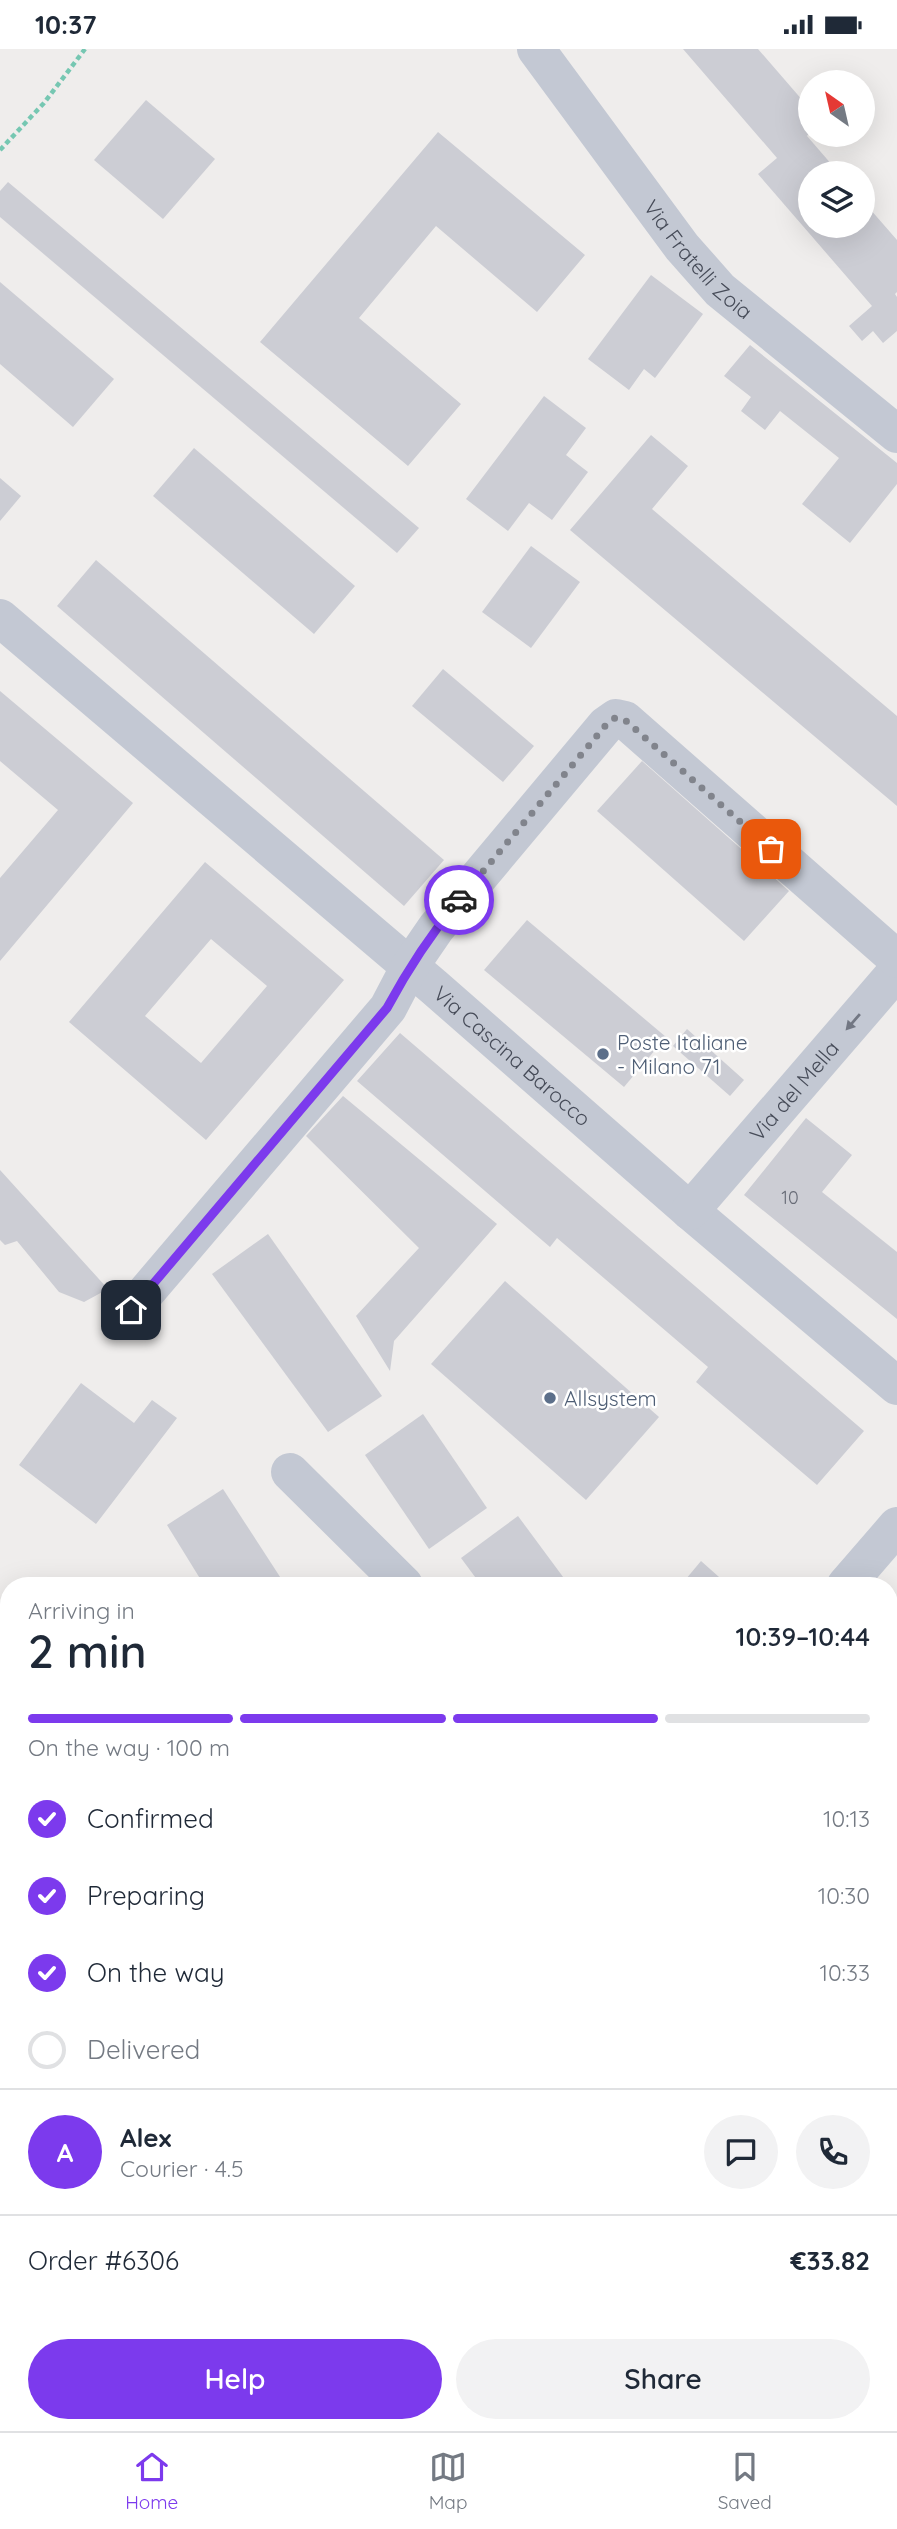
<!DOCTYPE html>
<html lang="en">
<head>
<meta charset="utf-8">
<style>
  :root { --surface:#fff; --page:#f2f2f3; --text:#1f2937; --muted:#747a83; --line:#e0e1e3; --accent:#7c3aed }
  body { margin:0; font-family:Quicksand,sans-serif; background:var(--page); color:var(--text); height:100vh; display:flex; flex-direction:column; font-size:26px; white-space:nowrap }
  * { box-sizing:border-box; margin:0 }
  p { font-size:23px; color:var(--muted) }
  .icon { flex:none; width:38px; height:38px; fill:none; stroke:currentColor; stroke-width:2; stroke-linecap:round; stroke-linejoin:round }
  .map { position:relative; flex:1; overflow:hidden }
  .side { position:absolute; left:0px; top:1528px; width:898px; height:856px; display:flex; flex-direction:column; background:var(--surface); border-radius:28px 28px 0 0; box-shadow:0 7px 28px #0002 }
  .side>* { flex:none }
  .needle { width:46px; rotate:326deg }
  .fabs { position:absolute; left:798px; top:21px; display:grid; gap:14px }
  .fabs a { display:grid; place-items:center; width:77px; height:77px; border-radius:50%; background:var(--surface); box-shadow:0 7px 28px #0002; font-size:35px }
  .pin { position:absolute; display:grid; place-items:center; width:60px; height:60px; color:#fff; margin:-30px; border-radius:14px; box-shadow:0 4px 10px #0006 }
  .courier { position:absolute; display:grid; place-items:center; width:70px; height:70px; margin:-35px; border:5px solid #7c3aed; border-radius:50%; background:#fff; color:#222; box-shadow:0 2px 9px #0007 }
  .headline em { font-style:normal; font-weight:600 }
  .headline div { display:flex; flex-direction:column-reverse }
  .headline { display:flex; align-items:center; justify-content:space-between; height:119px; padding:0 28px }
  h1 { font-size:46px; font-weight:600; line-height:52px }
  .bar { display:grid; grid-template-columns:repeat(4,1fr); gap:10px 7px; align-content:center; height:84px; padding:0 28px }
  .bar i { height:9px; border-radius:5px; background:var(--line) }
  .bar .current { background:var(--accent) }
  .bar p { grid-column:span 4 }
  .line { display:flex; align-items:center; gap:18px; padding:0 28px; border-top:2px solid var(--line) }
  .line div { flex:1 }
  .round { display:grid; place-items:center; flex:none; width:74px; height:74px; border-radius:37px; background:var(--page) }
  ol { padding:0 28px; list-style:none }
  li { display:flex; align-items:center; gap:21px; height:77px }
  li p { margin-inline-start:auto }
  li .icon { padding:7px; border-radius:50%; background:var(--accent); color:#fff; stroke-width:4 }
  li:last-child { color:var(--muted) }
  li i { width:38px; height:38px; border:4px solid var(--line); border-radius:50% }
  .action { display:flex; gap:14px; margin-top:auto; padding:14px 28px }
  .action a { flex:1; height:80px; border-radius:42px; background:var(--accent); color:#fff; font-size:28px; font-weight:600; line-height:80px; text-align:center }
  .action a+a { background:var(--page); color:var(--text) }
  .status { display:flex; justify-content:space-between; align-items:center; height:49px; padding:0 35px; background:var(--surface); direction:ltr }
  .status svg { height:19px; fill:currentColor }
  .dock { display:flex; justify-content:space-around; align-items:center; height:98px; border-top:2px solid var(--line); background:var(--surface); font-size:19px; color:var(--muted) }
  .dock a { display:grid; justify-items:center; gap:4px }
  .dock .current { color:var(--accent) }
  .map>svg:first-child { display:block }
</style>
</head>
<body>
<div class="status"><b>10:37</b><svg viewBox="0 0 49 12"><path d="M0 12V9h3v3zM5 12V6h3v6zM10 12V3h3v9zM15 12V0h3v12zM26 1h20v11H26zM47 4h2v5h-2z"/></svg></div>
<div class="map">
<svg width="897" height="2382" viewBox="0 0 897 2382">
  <rect width="100%" height="100%" fill="#efedec"/>
  <!-- green -->
  <g fill="#bbebd9">
    <path d="M897 2071V2382H498L489 2375H889V2073Z"/>
    <path d="M213 2375H412L406 2382H207Z"/>
  </g>
  <!-- building -->
  <g fill="#cccdd4" fill-rule="evenodd">
    <path d="M683 0H758L810 60V83L807 87 839 124H810V177H863V152L897 191V243L895 245 897 248V282L883 294 873 282 862 292 849 277 872 257 758 125 777 109Z"/>
    <path d="M146 51 215 110 163 170 94 111Z"/>
    <path d="M438 83 585 206 537 263 436 177 359 269 461 355 408 417 260 293Z"/>
    <path d="M8 133 419 479 397 504 0 168V142Z"/>
    <path d="M651 226 703 265 655 329 644 320 629 341 588 310Z"/>
    <path d="M0 233 114 330 73 378 0 315Z"/>
    <path d="M750 296 897 414V435L850 494 802 455 839 409 780 362 765 381 741 362 751 348 724 327Z"/>
    <path d="M544 347 586 379 566 406 588 423 552 471 529 454 508 482 466 450Z"/>
    <path d="M651 386 688 417 652 460 897 667V757L570 481Z"/>
    <path d="M194 399 355 537 314 585 153 447Z"/>
    <path d="M0 429 21 447 0 472Z"/>
    <path d="M531 497 580 533 531 599 482 563Z"/>
    <path d="M96 511 444 811 404 857 57 557Z"/>
    <path d="M443 620 534 697 503 733 412 657Z"/>
    <path d="M0 642 133 754 0 912V829L58 761 0 712Z"/>
    <path d="M642 712 789 842 744 892 597 762Z"/>
    <path d="M205 813 344 931 206 1091 69 973ZM211 890 267 937 201 1014 145 967Z"/>
    <path d="M527 871 666 988 624 1038 484 921Z"/>
    <path d="M687 980 744 1031 730 1047 673 997Z"/>
    <path d="M400 984 864 1382 817 1436 696 1333 708 1318 557 1189 550 1198 357 1032Z"/>
    <path d="M343 1047 497 1175 394 1292 390 1322 356 1267 419 1199 306 1087Z"/>
    <path d="M806 1069 852 1106 822 1143 897 1203V1270L744 1146Z"/>
    <path d="M0 1121 108 1240 84 1253 59 1243 17 1192 5 1196 0 1191Z"/>
    <path d="M268 1185 382 1347 328 1383 212 1225Z"/>
    <path d="M505 1232 659 1368 586 1451 431 1315Z"/>
    <path d="M81 1334 134 1374 152 1351 177 1369 96 1475 19 1416Z"/>
    <path d="M423 1365 487 1459 429 1500 365 1406Z"/>
    <path d="M223 1440 284 1534 280 1536H204L167 1476Z"/>
    <path d="M518 1467 569 1536H481L461 1509Z"/>
    <path d="M701 1512 728 1536H681Z"/>
    <path d="M897 1599V1648L890 1656 897 1662V1747L889 1740V1608Z"/>
    <path d="M889 1856 897 1863V1920L889 1929Z"/>
    <path d="M9 2135V2218L0 2211V2145Z"/>
    <path d="M9 2232V2328L0 2339V2243Z"/>
    <path d="M412 2375H441L450 2382H406Z"/>
  </g>
  <g fill="none" stroke-linecap="round" stroke-linejoin="round">
    <!-- path -->
    <g stroke="#76c7b2" stroke-width="4.5" stroke-dasharray="5 3.5" stroke-linecap="butt">
      <path d="M0 101 44 54 85 0"/>
      <path d="M889 2239 897 2238"/>
      <path d="M889 2358 897 2350"/>
      <path d="M612 2375 619 2382"/>
      <path d="M290 2382 297 2375"/>
      <path d="M867 2382 874 2375"/>
    </g>
    <!-- minor -->
    <g stroke="#c3c8d3" stroke-width="38">
      <path id="s1" d="M536 0 682 198 720 241 897 385"/>
      <path id="s2" d="M0 569 434 938 690 1162 897 1337"/>
      <path id="s3" d="M690 1162 897 922"/>
      <path d="M131 1261 388 959 410 917 436 879 606 676 616 669 625 671 897 910"/>
      <path d="M290 1423 404 1536"/>
    </g>
    <!-- tertiary -->
    <g stroke="#c3c8d3" stroke-width="38">
      <path d="M846 1536 897 1477"/>
      <path d="M141 2382 148 2375"/>
    </g>
  </g>
  <!-- one-way arrows -->
  <defs><path id="oneway-solid" d="M-6-.8H1V-3.2L6.5 0L1 3.2V.8H-6Z" transform="scale(1.75)"/></defs>
  <use fill="#727783" href="#oneway-solid" transform="translate(853 973) rotate(131)"/>
  <g fill="none" stroke-linecap="round" stroke-linejoin="round">
    <!-- done -->
    <path stroke="#81848c" stroke-width="7" stroke-dasharray="0 12.6" d="M459 851 606 676 615 669 625 671 771 800"/>
    <!-- route -->
    <path stroke="#7c3aed" stroke-width="9" d="M131 1261 387 959C408 920 431 885 459 851"/>
  </g>
  <!-- markers -->
  <g fill="#5c6f8a" stroke="#fff" stroke-width="2.5">
    <circle cx="603" cy="1005" r="7"/>
    <circle cx="550" cy="1349" r="7"/>
  </g>
  <g text-anchor="middle" dominant-baseline="central" stroke-width="5" stroke-linejoin="round" paint-order="stroke">
    <!-- number labels -->
    <g font-size="18" fill="#686c77">
      <text x="790" y="1148">10</text>
    </g>
    <!-- street labels -->
    <g font-size="21" fill="#464b58" stroke="#fff">
      <text stroke="none"><textPath href="#s1" startOffset="266">Via Fratelli Zoia</textPath></text>
      <text stroke="none"><textPath href="#s2" startOffset="674">Via Cascina Barocco</textPath></text>
      <text stroke="none"><textPath href="#s3" startOffset="159">Via del Mella</textPath></text>
    </g>
    <!-- service labels -->
    <g font-size="21" fill="#4e5e75" stroke="#fff" text-anchor="start">
      <text x="617" y="993">Poste Italiane<tspan x="617" dy="24">- Milano 71</tspan></text>
      <text x="564" y="1349">Allsystem</text>
    </g>
  </g>
</svg>
<div class="fabs">
<a><svg class="needle" viewBox="-14 -14 28 28"><path d="M0-13l5 13h-10z" fill="#e53935"/><path d="M0 13l5-13h-10z" fill="#747a83"/></svg></a>
<a><svg class="icon" aria-label="layers" viewBox="0 0 24 24"><path d="M12 4l9 5-9 5-9-5zM3 14l9 5 9-5"/></svg></a>
</div>
<div class="pin" style="left:771px;top:800px;background:#ea580c"><svg class="icon" aria-label="bag" viewBox="0 0 24 24"><path d="M5 8h14l-1 12H6zM9 8a3 3 0 0 1 6 0"/></svg></div>
<div class="pin" style="left:131px;top:1261px;background:#1f2937"><svg class="icon" aria-label="home" viewBox="0 0 24 24"><path d="M3 11l9-7 9 7M6 9v11h12V9"/></svg></div>
<div class="courier" style="left:459px;top:851px"><svg class="icon" aria-label="car" viewBox="0 0 24 24"><path d="M5 17H2v-5l4-1 3-4h7l3 4 3 1v5h-3M9 17h6M6 11h13"/><circle cx="7" cy="17" r="2"/><circle cx="17" cy="17" r="2"/></svg></div>
<section class="side">
<div class="headline"><div><h1>2 min</h1><p>Arriving in</p></div><em>10:39–10:44</em></div>
<div class="bar"><i class="current"></i><i class="current"></i><i class="current"></i><i></i><p>On the way · 100 m</p></div>
<ol>
<li><svg class="icon" aria-label="check" viewBox="0 0 24 24"><path d="M5 12l5 5 9-10"/></svg>Confirmed<p>10:13</p></li>
<li><svg class="icon" aria-label="check" viewBox="0 0 24 24"><path d="M5 12l5 5 9-10"/></svg>Preparing<p>10:30</p></li>
<li><svg class="icon" aria-label="check" viewBox="0 0 24 24"><path d="M5 12l5 5 9-10"/></svg>On the way<p>10:33</p></li>
<li><i></i>Delivered</li>
</ol>
<div class="line" style="height:126px"><b class="round" style="background:var(--accent);color:#fff">A</b><div><b>Alex</b><p>Courier · 4.5</p></div><a class="round"><svg class="icon" aria-label="chat" viewBox="0 0 24 24"><path d="M4 5h16v11H9l-5 4z"/></svg></a><a class="round"><svg class="icon" aria-label="phone" viewBox="0 0 24 24"><path d="M5 4h4l2 5-3 2q2 4 5 5l2-3 5 2v4C11 20 4 13 5 4z"/></svg></a></div>
<div class="line" style="height:91px"><div>Order #6306</div><b>€33.82</b></div>
<div class="action"><a>Help</a><a>Share</a></div>
</section>
</div>
<nav class="dock">
<a class="current"><svg class="icon" aria-label="home" viewBox="0 0 24 24"><path d="M3 11l9-7 9 7M6 9v11h12V9"/></svg>Home</a>
<a><svg class="icon" aria-label="map" viewBox="0 0 24 24"><path d="M3 6l6-2 6 2 6-2v14l-6 2-6-2-6 2zM9 4v14M15 6v14"/></svg>Map</a>
<a><svg class="icon" aria-label="saved" viewBox="0 0 24 24"><path d="M7 4h10v16l-5-4-5 4z"/></svg>Saved</a>
</nav>
</body>
</html>
